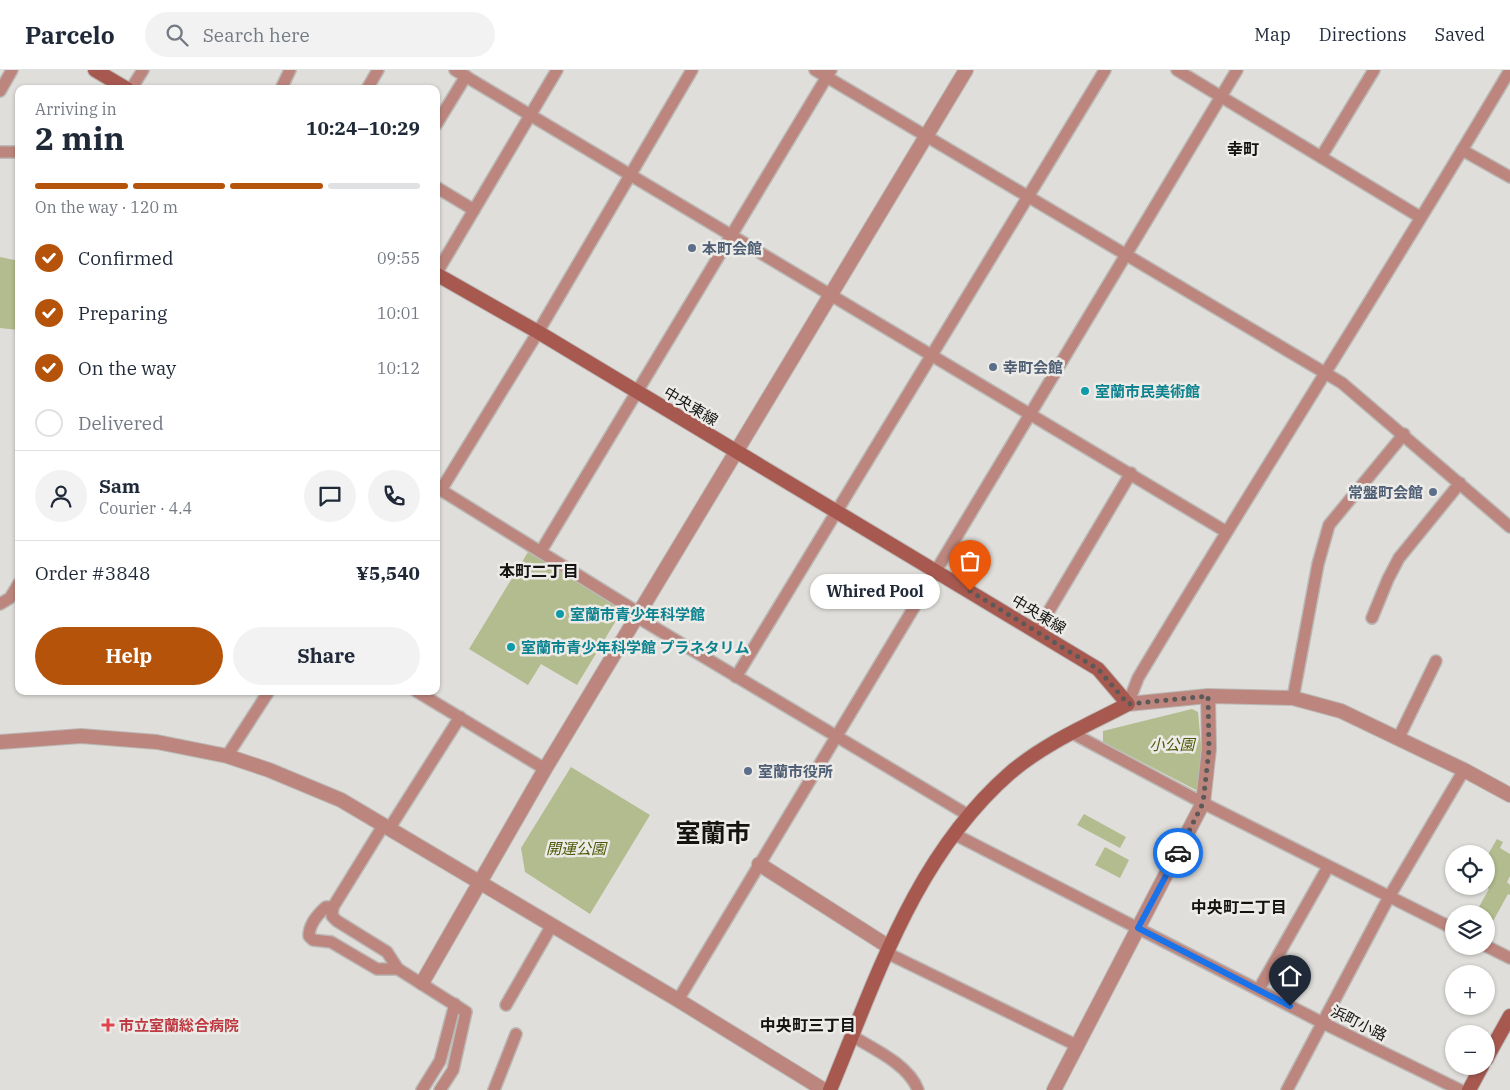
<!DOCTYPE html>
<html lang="en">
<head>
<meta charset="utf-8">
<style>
  :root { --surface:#fff; --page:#f2f2f3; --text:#1f2937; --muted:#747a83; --line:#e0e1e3; --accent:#b45309 }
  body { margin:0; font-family:"IBM Plex Serif","Noto Sans JP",serif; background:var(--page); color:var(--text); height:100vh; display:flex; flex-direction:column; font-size:19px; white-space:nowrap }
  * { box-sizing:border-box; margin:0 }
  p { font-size:16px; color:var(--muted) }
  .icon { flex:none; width:28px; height:28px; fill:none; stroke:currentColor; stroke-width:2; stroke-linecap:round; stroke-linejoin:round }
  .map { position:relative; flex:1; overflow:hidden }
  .details { position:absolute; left:15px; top:15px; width:425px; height:610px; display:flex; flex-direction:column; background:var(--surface); border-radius:10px; box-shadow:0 1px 4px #0004 }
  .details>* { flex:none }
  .fabs { position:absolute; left:1445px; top:775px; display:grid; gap:10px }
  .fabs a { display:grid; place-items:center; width:50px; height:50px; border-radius:50%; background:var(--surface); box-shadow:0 1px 4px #0004; font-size:25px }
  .pin { position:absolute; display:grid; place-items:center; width:42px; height:42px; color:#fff; margin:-51px -21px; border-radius:50% 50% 50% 0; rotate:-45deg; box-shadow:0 0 5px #0007 }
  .pin .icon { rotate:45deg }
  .courier { position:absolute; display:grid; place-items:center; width:50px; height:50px; margin:-25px; border:4px solid #1a73e8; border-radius:50%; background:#fff; color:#222; box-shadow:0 1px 6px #0007 }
  .bubble { position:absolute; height:35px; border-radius:18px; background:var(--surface); box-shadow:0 1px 4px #0004; font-size:16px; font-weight:700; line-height:35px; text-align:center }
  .overview em { font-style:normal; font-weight:700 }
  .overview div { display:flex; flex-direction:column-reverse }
  .overview { display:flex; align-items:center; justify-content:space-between; height:85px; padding:0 20px }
  h1 { font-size:32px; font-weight:700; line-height:38px }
  .bar { display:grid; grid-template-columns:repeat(4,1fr); gap:8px 5px; align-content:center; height:60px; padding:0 20px }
  .bar i { height:6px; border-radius:4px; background:var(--line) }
  .bar .selected { background:var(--accent) }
  .bar p { grid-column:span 4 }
  .line { display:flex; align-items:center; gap:12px; padding:0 20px; border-top:1px solid var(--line) }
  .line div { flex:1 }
  .round { display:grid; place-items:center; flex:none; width:52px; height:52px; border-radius:26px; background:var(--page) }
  ol { padding:0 20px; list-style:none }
  li { display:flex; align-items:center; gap:15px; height:55px }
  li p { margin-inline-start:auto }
  li .icon { padding:5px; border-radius:50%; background:var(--accent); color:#fff; stroke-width:4 }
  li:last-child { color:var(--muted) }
  li i { width:28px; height:28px; border:2px solid var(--line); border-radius:50% }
  .primary-button { display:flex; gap:10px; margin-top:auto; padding:10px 20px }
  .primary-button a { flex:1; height:58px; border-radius:30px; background:var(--accent); color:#fff; font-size:20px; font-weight:700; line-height:58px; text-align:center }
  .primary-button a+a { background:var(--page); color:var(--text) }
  header { display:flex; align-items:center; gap:30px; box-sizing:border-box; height:70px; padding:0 25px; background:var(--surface); border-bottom:1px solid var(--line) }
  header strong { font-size:24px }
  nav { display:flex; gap:28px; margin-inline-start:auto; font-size:18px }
  .search { width:350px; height:45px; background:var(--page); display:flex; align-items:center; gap:12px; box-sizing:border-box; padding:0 18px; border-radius:28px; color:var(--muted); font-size:19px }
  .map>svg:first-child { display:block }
</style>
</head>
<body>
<header>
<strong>Parcelo</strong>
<div class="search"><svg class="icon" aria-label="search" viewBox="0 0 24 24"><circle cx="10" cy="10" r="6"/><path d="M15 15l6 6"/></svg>Search here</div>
<nav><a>Map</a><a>Directions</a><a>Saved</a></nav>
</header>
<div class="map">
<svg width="1510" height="1020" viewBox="0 0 1510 1020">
  <rect width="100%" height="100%" fill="#dfdeda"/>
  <!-- green -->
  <g fill="#b2bc8e">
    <path d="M0 187 19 191V260L0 258Z"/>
    <path d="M528 482 623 539 577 615 541 594 528 615 469 579Z"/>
    <path d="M1192 639 1198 642 1203 697 1198 721 1103 672V661Z"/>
    <path d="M571 697 650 745 590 844 525 802 521 778Z"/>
    <path d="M1084 744 1126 767 1120 778 1077 755Z"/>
    <path d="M1497 769 1503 772 1500 778 1510 784V806L1507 812 1510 815V825L1508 824 1486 864V844H1475L1489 819 1484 816H1486V788Z"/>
    <path d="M1105 777 1129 790 1120 808 1095 795Z"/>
  </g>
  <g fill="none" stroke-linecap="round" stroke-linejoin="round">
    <defs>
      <g id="minor">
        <path d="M455 0 1225 461"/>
        <path d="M815 0 1342 313 1510 457"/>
        <path d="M1177 0 1420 147"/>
        <path d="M131 19 143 0"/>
        <path d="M281 19 290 0"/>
        <path d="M367 19 378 0"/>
        <path d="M0 21 12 0"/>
        <path d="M436 55 466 6"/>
        <path d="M1462 80 1510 107"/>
        <path d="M0 82H19"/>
        <path d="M1321 87 1374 0"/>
        <path d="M436 117 474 140"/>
        <path d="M436 204 557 0"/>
        <path d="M436 417 639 543"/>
        <path d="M441 420 538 262 692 0"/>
        <path d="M541 481 831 0"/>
        <path d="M0 534 10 528 19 513"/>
        <path d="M637 547 968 745"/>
        <path d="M1372 548 1388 509 1399 488 1460 413"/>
        <path d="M1037 561 1131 403"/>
        <path d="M736 607 1105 0"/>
        <path d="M416 621 545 699"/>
        <path d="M1293 628 1318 494 1329 455 1404 364"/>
        <path d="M1128 634 1138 608C1260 404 1389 205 1510 0"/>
        <path d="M1072 663 1203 733 1454 859"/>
        <path d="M1398 669 1436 591"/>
        <path d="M227 686 269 621"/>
        <path d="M383 756 333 837 332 846 337 851 387 882 398 899 466 942 453 1000 440 1020"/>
        <path d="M389 759 460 647"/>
        <path d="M954 764 1321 952 1460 1020"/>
        <path d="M333 837H326C318 844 309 855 309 866L313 870 331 872 377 899H398"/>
        <path d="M1486 876 1510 888"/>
        <path d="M887 883 1078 976"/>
        <path d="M1259 919 1328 797"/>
        <path d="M678 930 1237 0"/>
        <path d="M506 935 552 855"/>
        <path d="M852 966C874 979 909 995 918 1020"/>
        <path d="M422 1020 440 991 455 934"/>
        <path d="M494 1020 516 964"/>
        <path d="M1287 1020 1389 827 1464 700"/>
      </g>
      <g id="tertiary">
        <path d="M1128 634 1208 626 1293 628 1341 641 1464 700 1510 725"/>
        <path d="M0 672 81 666 157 672 227 686 269 700 341 730 678 930 824 1020"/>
        <path d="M759 794 889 877"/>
        <path d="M422 913 545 699 966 0"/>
        <path d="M1054 1020 1203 733 1209 679 1208 626"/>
      </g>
      <g id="secondary">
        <path d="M95 0 127 19"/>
        <path d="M436 204 538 262 1098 599 1128 634C1088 655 1045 673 1010 703 915 786 877 907 830 1020"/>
        <path d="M1486 989 1510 946"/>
        <path d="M1469 1020 1482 996"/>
      </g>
    </defs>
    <!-- minor casing -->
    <use href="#minor" stroke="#bab9b6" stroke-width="14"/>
    <!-- tertiary casing -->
    <use href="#tertiary" stroke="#bab9b6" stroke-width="16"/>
    <!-- secondary casing -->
    <use href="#secondary" stroke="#bab9b6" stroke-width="16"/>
    <!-- minor -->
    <use href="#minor" stroke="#bc867e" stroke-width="11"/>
    <!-- tertiary -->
    <use href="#tertiary" stroke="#bc867e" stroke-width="14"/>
    <!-- secondary -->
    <use href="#secondary" stroke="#a75950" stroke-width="14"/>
  </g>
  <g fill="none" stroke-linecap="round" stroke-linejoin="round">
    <!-- done -->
    <path stroke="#5b5a58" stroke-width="5" stroke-dasharray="0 9" d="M970 521 1098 599 1128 634 1208 626 1209 680 1203 733 1178 783"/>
    <!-- route -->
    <path stroke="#1a73e8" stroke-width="6" d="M1178 783 1138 858 1290 936"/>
  </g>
  <!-- markers -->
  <g fill="#5c6f8a" stroke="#edebe7" stroke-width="2">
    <circle cx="692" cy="178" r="5"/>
    <circle cx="993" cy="297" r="5"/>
    <circle cx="1433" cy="422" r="5"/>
    <circle cx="748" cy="701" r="5"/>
  </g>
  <g fill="#0f9aa8" stroke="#edebe7" stroke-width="2">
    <circle cx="1085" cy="321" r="5"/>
    <circle cx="560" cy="544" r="5"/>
    <circle cx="511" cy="577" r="5"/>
  </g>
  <path fill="#e0444e" stroke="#edebe7" stroke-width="2" d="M105.5 947.5h5v5h5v5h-5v5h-5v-5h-5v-5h5z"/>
  <g text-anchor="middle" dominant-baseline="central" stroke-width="5" stroke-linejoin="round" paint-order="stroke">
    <!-- service labels -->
    <g font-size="15" font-weight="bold" fill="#4e5e75" stroke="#edebe7" text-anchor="start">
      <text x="702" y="178">本町会館</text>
      <text x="1003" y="297">幸町会館</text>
      <text x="1423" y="422" text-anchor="end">常盤町会館</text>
      <text x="758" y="701">室蘭市役所</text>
    </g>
    <!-- culture labels -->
    <g font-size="15" font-weight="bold" fill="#0d838f" stroke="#edebe7" text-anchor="start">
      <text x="1095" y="321">室蘭市民美術館</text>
      <text x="570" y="544">室蘭市青少年科学館</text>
      <text x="521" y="577">室蘭市青少年科学館 プラネタリム</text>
    </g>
    <!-- street labels -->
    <g font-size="15" fill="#141312" stroke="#edebe7">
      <text transform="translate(691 336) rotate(31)">中央東線</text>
      <text transform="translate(1039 544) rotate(31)">中央東線</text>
      <text transform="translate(1359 953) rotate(26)">浜町小路</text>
    </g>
    <!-- park labels -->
    <g font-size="15" font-style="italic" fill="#4f5a0a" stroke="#edebe7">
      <text x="1172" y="674">小公園</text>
      <text x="576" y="778">開運公園</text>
    </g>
    <!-- health labels -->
    <g font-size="15" font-weight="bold" fill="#be3a42" stroke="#edebe7" text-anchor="start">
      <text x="119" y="955">市立室蘭総合病院</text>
    </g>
    <!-- neighbourhood labels -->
    <g font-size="16" font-weight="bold" fill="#141312" stroke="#edebe7">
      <text x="1243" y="79">幸町</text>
      <text x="539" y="501">本町二丁目</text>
      <text x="1239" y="837">中央町二丁目</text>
      <text x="808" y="955">中央町三丁目</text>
    </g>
    <!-- town labels -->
    <g font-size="25" font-weight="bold" fill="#141312" stroke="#edebe7">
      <text x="713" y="762">室蘭市</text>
    </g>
  </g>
</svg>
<div class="fabs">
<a><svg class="icon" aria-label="locate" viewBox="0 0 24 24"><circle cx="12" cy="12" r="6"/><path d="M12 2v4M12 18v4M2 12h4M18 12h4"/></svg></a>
<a><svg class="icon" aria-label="layers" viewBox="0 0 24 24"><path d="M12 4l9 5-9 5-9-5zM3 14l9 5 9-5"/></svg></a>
<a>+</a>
<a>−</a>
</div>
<div class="pin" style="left:970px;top:521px;background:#ea580c"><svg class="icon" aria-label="bag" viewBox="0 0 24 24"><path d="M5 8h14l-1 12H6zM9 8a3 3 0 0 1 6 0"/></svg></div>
<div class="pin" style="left:1290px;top:936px;background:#1f2937"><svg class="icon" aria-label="home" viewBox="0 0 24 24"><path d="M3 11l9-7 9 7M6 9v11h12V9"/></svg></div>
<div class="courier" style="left:1178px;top:783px"><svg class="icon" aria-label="car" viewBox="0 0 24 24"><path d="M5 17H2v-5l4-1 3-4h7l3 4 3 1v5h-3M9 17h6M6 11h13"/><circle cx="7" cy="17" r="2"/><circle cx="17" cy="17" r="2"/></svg></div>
<div class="bubble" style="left:810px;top:504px;width:130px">Whired Pool</div>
<section class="details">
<div class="overview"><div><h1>2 min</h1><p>Arriving in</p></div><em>10:24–10:29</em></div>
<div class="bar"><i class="selected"></i><i class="selected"></i><i class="selected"></i><i></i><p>On the way · 120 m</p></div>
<ol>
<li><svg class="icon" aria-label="check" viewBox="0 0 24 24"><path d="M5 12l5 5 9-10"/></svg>Confirmed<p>09:55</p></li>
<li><svg class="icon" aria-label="check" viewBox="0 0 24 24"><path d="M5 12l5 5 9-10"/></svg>Preparing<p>10:01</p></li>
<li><svg class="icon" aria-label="check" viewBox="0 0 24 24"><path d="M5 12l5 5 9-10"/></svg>On the way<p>10:12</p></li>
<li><i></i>Delivered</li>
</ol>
<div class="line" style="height:90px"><a class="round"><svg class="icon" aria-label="person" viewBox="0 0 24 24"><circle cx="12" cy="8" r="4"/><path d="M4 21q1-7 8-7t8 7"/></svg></a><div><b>Sam</b><p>Courier · 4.4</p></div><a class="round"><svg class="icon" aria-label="chat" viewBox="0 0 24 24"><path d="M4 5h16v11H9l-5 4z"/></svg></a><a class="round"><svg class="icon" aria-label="phone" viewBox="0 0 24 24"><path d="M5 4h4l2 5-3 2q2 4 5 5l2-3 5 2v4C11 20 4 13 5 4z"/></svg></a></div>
<div class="line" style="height:65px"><div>Order #3848</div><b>¥5,540</b></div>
<div class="primary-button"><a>Help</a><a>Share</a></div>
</section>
</div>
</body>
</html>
